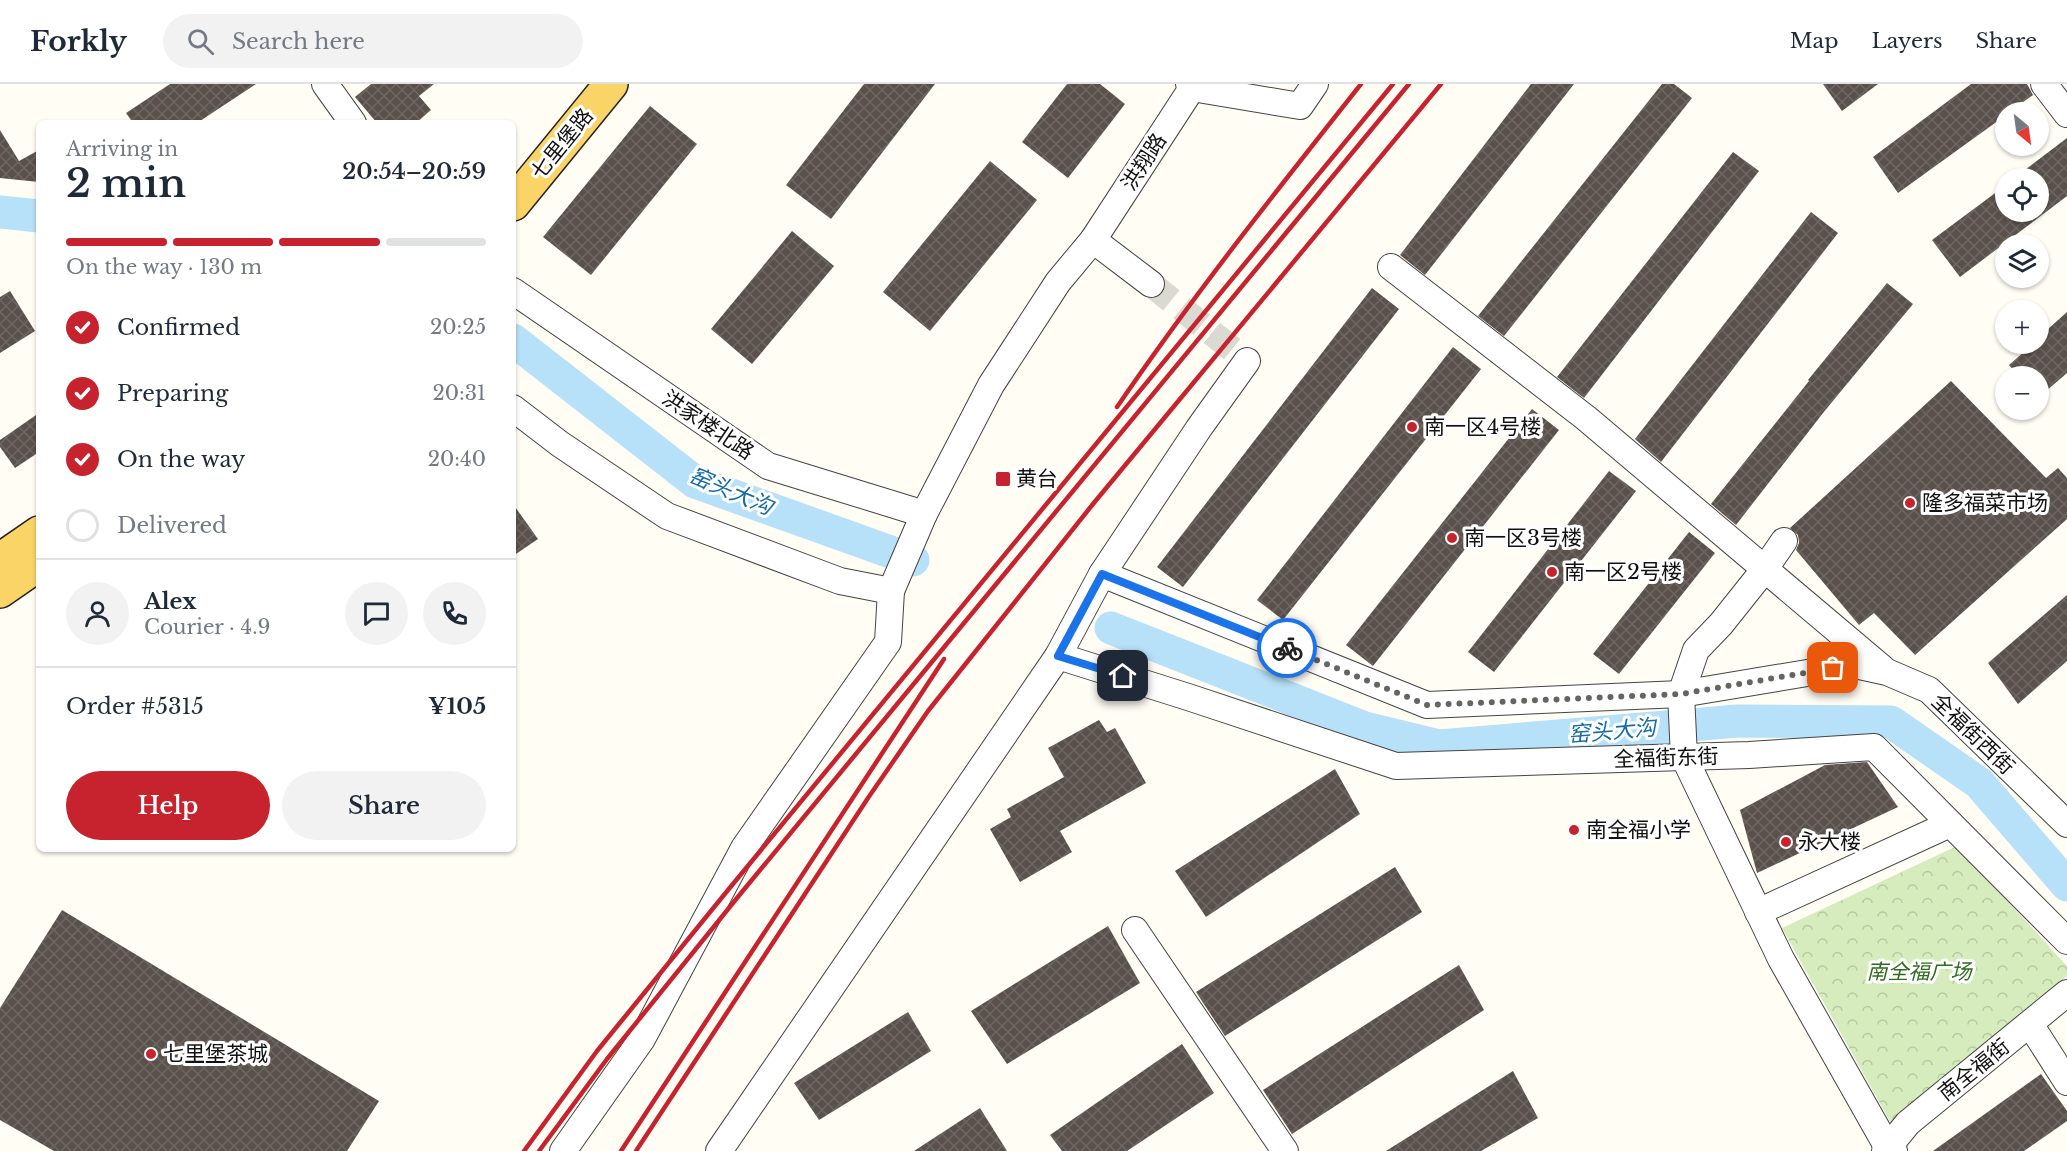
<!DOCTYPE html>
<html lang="en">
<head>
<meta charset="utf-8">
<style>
  :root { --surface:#fff; --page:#f2f2f3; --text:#1f2937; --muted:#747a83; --line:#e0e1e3; --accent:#c6232e }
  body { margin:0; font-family:"Libre Baskerville","Noto Sans SC",serif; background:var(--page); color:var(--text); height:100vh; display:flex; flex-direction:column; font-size:22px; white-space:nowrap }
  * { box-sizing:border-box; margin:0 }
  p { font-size:20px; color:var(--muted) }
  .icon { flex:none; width:33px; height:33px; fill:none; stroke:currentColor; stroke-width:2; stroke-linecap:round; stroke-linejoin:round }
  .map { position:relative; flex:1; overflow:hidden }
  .details { position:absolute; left:36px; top:36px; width:480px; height:732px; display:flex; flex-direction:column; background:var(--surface); border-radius:9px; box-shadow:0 2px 4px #0004 }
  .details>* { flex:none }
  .needle { width:39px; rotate:151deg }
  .controls { position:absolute; left:1995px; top:18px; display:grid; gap:12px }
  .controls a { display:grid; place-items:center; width:54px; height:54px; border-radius:50%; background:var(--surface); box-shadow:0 2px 4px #0004; font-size:30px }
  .pin { position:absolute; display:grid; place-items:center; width:51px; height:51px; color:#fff; margin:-26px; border-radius:12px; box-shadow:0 3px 9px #0006 }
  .courier { position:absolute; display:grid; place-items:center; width:60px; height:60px; margin:-30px; border:4px solid #1a73e8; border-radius:50%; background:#fff; color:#222; box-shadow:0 2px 8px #0007 }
  .head em { font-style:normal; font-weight:600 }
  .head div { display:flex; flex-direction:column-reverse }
  .head { display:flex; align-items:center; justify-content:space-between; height:102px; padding:0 30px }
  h1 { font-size:39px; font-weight:600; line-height:45px }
  .bar { display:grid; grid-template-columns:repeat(4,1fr); gap:9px 6px; align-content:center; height:72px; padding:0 30px }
  .bar i { height:8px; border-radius:4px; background:var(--line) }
  .bar .on { background:var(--accent) }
  .bar p { grid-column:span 4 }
  .line { display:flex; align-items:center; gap:15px; padding:0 30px; border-top:2px solid var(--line) }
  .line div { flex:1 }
  .round { display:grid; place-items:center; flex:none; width:63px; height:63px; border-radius:32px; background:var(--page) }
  ol { padding:0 30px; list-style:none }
  li { display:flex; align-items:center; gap:18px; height:66px }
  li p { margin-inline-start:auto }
  li .icon { padding:6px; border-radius:50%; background:var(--accent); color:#fff; stroke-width:4 }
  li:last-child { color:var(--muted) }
  li i { width:33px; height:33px; border:3px solid var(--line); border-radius:50% }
  .button { display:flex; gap:12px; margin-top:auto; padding:12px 30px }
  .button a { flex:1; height:69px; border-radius:36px; background:var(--accent); color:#fff; font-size:24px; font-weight:600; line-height:69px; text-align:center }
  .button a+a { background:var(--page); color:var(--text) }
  header { display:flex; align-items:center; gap:36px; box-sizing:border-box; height:84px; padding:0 30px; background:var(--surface); border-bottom:2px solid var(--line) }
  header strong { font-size:28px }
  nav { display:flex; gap:33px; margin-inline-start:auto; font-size:21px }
  .search { width:420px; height:54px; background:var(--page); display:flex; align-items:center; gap:15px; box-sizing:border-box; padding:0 21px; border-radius:33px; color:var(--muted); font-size:22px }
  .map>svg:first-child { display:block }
</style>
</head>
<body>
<header>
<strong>Forkly</strong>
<div class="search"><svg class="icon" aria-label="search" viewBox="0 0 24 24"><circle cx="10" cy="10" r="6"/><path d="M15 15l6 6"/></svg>Search here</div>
<nav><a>Map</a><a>Layers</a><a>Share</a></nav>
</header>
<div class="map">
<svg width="2067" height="1067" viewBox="0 0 2067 1067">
  <defs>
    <pattern id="park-crowns" width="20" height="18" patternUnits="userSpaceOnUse" patternTransform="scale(1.5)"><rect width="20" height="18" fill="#d6ecbc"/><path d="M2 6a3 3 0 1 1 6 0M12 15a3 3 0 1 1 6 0" fill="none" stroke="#b7c9a1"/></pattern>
    <pattern id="building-cross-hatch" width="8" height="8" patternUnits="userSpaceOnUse" patternTransform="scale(1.5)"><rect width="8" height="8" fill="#5a514c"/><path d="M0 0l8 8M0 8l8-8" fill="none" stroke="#6d6662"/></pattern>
  </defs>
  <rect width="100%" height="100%" fill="#fffdf4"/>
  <!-- park -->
  <path fill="url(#park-crowns)" d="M1957 762 2067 882V892L1891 1039 1782 844Z"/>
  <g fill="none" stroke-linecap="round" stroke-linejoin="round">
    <!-- river -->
    <g stroke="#b7e1f8" stroke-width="33">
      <path d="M0 128 39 132"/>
      <path d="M513 256 695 398 913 476"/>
      <path d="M1111 544 1365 644 1439 662 1738 637 1891 638 1979 699 2067 801"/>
    </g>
  </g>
  <!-- building -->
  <g fill="url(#building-cross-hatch)">
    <path d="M170 0H256L197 39H133L126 29Z"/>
    <path d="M371 0H434L419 12 431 26 416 39H377L355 13Z"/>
    <path d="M864 0H935L831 135 786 101Z"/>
    <path d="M1067 0H1100L1125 20 1068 94 1022 58Z"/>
    <path d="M1531 0H1574L1425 191 1400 171Z"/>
    <path d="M1662 0H1674L1692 14 1504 252 1478 232Z"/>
    <path d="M1823 0H1878L1842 27Z"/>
    <path d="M1971 0H2027L2033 11 2009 28H2006V31L1898 109 1873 73Z"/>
    <path d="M650 22 697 60 591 191 543 153Z"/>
    <path d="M0 46 19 77 39 66V98L0 94Z"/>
    <path d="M2067 54V112L1960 193 1932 156 2006 101V128H2038V94H2014Z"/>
    <path d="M1733 68 1759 87 1584 314 1557 293Z"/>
    <path d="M990 77 1037 116 930 247 883 208Z"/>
    <path d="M1811 128 1838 149 1661 378 1635 355Z"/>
    <path d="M792 147 834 182 752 280 711 245Z"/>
    <path d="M1887 199 1913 220 1823 329 1736 441 1711 420 1809 297 1808 296Z"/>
    <path d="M1372 204 1399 225 1183 503 1157 483Z"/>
    <path d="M10 207 35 247 0 269V213Z"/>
    <path d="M2067 228V289L2038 314V292H2018L2009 281 2033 260H2038V254Z"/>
    <path d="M1453 263 1481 285 1283 536 1257 516Z"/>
    <path d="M1951 297 2046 394 2058 384 2067 394V435L1915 571 1874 529 1859 541 1796 466 1799 459 1798 451 1790 444Z"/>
    <path d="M1532 325 1559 346 1373 582 1346 561Z"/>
    <path d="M39 329V368L15 384 0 363V356Z"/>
    <path d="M1609 387 1636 407 1494 588 1468 568Z"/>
    <path d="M513 420 538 455 513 472Z"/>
    <path d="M1689 448 1715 469 1619 590 1593 570Z"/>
    <path d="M2067 511V577L2018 620 1988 579Z"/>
    <path d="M1099 636 1107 648 1115 644 1146 699 1060 747 1072 768 1020 798 990 745 1011 733 1007 725 1064 693 1048 664Z"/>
    <path d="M1867 678 1898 723 1757 789 1740 726 1825 681Z"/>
    <path d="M1335 685 1360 730 1206 833 1175 787Z"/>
    <path d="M1395 783 1422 828 1225 952 1196 908Z"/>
    <path d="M62 826 379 1017 347 1067H54L0 1036V924Z"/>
    <path d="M1108 842 1140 899 1007 980 971 927Z"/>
    <path d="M1459 881 1484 926 1292 1050 1263 1006Z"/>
    <path d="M908 928 931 967 819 1036 794 999Z"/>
    <path d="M1182 960 1214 1009 1127 1067H1062L1050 1051Z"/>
    <path d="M1513 987 1538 1034 1481 1067H1386Z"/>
    <path d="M2041 990 2067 1027V1037L2024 1067H1933Z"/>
    <path d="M980 1024 1007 1067H914Z"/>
  </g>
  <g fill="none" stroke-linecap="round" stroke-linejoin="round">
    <!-- minor-tunnel -->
    <path stroke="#dbdad2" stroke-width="26" stroke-dasharray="26 13" stroke-linecap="butt" d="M1151 200 1247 277"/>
    <defs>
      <g id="minor">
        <path d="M325 0 353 39"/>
        <path d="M2044 0 2067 30"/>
        <path d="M1192 4 1300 22 1315 0"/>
        <path d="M1093 156 1192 4 1189 0"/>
        <path d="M1391 183 1586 334 1882 584"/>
        <path d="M513 207 768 382 924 430"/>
        <path d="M513 324 560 360 667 432 840 497 891 507"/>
        <path d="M1784 457 1764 486 1721 540 1696 566 1681 610 1684 673 1781 875 1888 1064 1894 1067"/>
        <path d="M1102 490 1427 621 1681 610 1855 581 1887 588 1929 606 2067 740"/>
        <path d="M1058 572 1188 613 1396 682 1749 671 1874 663 2067 857"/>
        <path d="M1758 828 1950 740"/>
        <path d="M1135 846 1285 1067"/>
        <path d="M2030 940 2067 998"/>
        <path d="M563 1067 642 955 744 764 888 558 891 507 924 430 991 301 1058 198 1093 156 1151 200"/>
        <path d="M719 1067 1058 572 1102 490 1199 344 1247 277"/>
        <path d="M1885 1067 1908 1039 2067 909"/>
      </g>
      <g id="major">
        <path d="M513 120 611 0"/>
        <path d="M0 476 39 449"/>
        <path d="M0 507 39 480"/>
      </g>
    </defs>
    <!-- minor casing -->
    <use href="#minor" stroke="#444" stroke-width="28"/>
    <!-- major casing -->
    <use href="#major" stroke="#222" stroke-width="36"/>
    <!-- minor -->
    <use href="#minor" stroke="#fff" stroke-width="26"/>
    <!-- major -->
    <use href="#major" stroke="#fbd468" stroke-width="33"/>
    <!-- rail -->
    <g stroke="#c6232e" stroke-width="4.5">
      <path d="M1117 323C1193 212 1277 106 1361 0"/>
      <path d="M524 1067 597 967 728 806 1393 0"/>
      <path d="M539 1067 607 975 737 814 1409 0"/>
      <path d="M621 1067 944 575"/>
      <path d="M636 1067 868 714 928 627 1093 420 1441 0"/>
    </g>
  </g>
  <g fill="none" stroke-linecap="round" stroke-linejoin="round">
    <!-- done -->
    <path stroke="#646460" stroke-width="6" stroke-dasharray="0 10.8" d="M1287 564 1427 621 1681 610 1833 584"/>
    <!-- route -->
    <path stroke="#1a73e8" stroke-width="8" d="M1123 592 1058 572 1102 490 1287 564"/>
  </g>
  <!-- markers -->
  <g fill="#c6232e" stroke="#fff" stroke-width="2">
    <circle cx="1412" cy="343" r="6"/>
    <rect x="995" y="387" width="16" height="16" rx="3"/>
    <circle cx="1910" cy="419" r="6"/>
    <circle cx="1452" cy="454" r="6"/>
    <circle cx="1552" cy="488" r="6"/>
    <circle cx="1574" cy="746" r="6"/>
    <circle cx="1786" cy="758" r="6"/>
    <circle cx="151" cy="970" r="6"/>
  </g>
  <g text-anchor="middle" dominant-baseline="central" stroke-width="6" stroke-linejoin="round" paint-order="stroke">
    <!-- street labels -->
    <g font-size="21" fill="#111" stroke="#fff">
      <text transform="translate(562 60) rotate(-51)">七里堡路</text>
      <text transform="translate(1144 78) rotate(-57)">洪翔路</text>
      <text transform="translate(708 341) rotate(34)">洪家楼北路</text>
      <text transform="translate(1973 650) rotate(44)">全福街西街</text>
      <text transform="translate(1666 674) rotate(-2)">全福街东街</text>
      <text transform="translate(1974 986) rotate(-39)">南全福街</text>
    </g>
    <!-- poi labels -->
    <g font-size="21" fill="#111" stroke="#fff" text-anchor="start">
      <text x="1424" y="343">南一区4号楼</text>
      <text x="1016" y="395">黄台</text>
      <text x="1922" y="419">隆多福菜市场</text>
      <text x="1464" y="454">南一区3号楼</text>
      <text x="1564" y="488">南一区2号楼</text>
      <text x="1586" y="746">南全福小学</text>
      <text x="1798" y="758">永大楼</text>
      <text x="163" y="970">七里堡茶城</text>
    </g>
    <!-- park labels -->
    <g font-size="21" font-style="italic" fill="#2f6c1e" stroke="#fff">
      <text x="1919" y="888">南全福广场</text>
    </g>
    <!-- water labels -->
    <g font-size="22" font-style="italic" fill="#146ba8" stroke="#fff">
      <text transform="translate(731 407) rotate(23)">窑头大沟</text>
      <text transform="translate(1612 647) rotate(-5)">窑头大沟</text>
    </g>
  </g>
</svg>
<div class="controls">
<a><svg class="needle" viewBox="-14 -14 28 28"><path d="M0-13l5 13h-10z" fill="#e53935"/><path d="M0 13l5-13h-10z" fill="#747a83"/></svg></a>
<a><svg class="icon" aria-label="locate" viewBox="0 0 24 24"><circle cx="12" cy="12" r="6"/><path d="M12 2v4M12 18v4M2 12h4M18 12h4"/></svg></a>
<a><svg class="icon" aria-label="layers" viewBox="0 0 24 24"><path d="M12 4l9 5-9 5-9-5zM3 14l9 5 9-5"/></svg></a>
<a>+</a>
<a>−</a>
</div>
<div class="pin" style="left:1833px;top:584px;background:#ea580c"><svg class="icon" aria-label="bag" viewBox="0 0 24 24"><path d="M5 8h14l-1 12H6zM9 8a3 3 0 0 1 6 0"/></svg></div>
<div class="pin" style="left:1123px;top:592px;background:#1f2937"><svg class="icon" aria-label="home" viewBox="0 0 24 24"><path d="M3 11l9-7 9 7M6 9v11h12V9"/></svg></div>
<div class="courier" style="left:1287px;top:564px"><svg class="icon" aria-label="bike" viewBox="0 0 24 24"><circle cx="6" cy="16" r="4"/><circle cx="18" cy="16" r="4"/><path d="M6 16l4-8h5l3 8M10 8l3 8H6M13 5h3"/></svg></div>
<section class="details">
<div class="head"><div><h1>2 min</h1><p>Arriving in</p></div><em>20:54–20:59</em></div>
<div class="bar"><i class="on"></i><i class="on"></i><i class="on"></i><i></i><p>On the way · 130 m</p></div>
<ol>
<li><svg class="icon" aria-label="check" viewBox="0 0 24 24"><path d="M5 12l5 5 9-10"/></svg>Confirmed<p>20:25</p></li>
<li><svg class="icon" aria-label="check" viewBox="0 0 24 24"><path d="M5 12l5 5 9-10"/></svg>Preparing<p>20:31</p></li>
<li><svg class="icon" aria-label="check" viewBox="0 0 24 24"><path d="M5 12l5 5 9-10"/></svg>On the way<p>20:40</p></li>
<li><i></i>Delivered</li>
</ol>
<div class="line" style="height:108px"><a class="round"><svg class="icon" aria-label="person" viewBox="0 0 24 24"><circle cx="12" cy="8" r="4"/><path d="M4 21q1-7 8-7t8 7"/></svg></a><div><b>Alex</b><p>Courier · 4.9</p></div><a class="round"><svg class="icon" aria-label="chat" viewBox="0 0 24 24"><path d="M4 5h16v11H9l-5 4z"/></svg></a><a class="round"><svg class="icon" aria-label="phone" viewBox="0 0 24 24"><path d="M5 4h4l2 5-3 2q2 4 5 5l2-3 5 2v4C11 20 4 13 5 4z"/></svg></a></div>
<div class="line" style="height:78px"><div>Order #5315</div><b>¥105</b></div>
<div class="button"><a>Help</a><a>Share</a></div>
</section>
</div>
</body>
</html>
